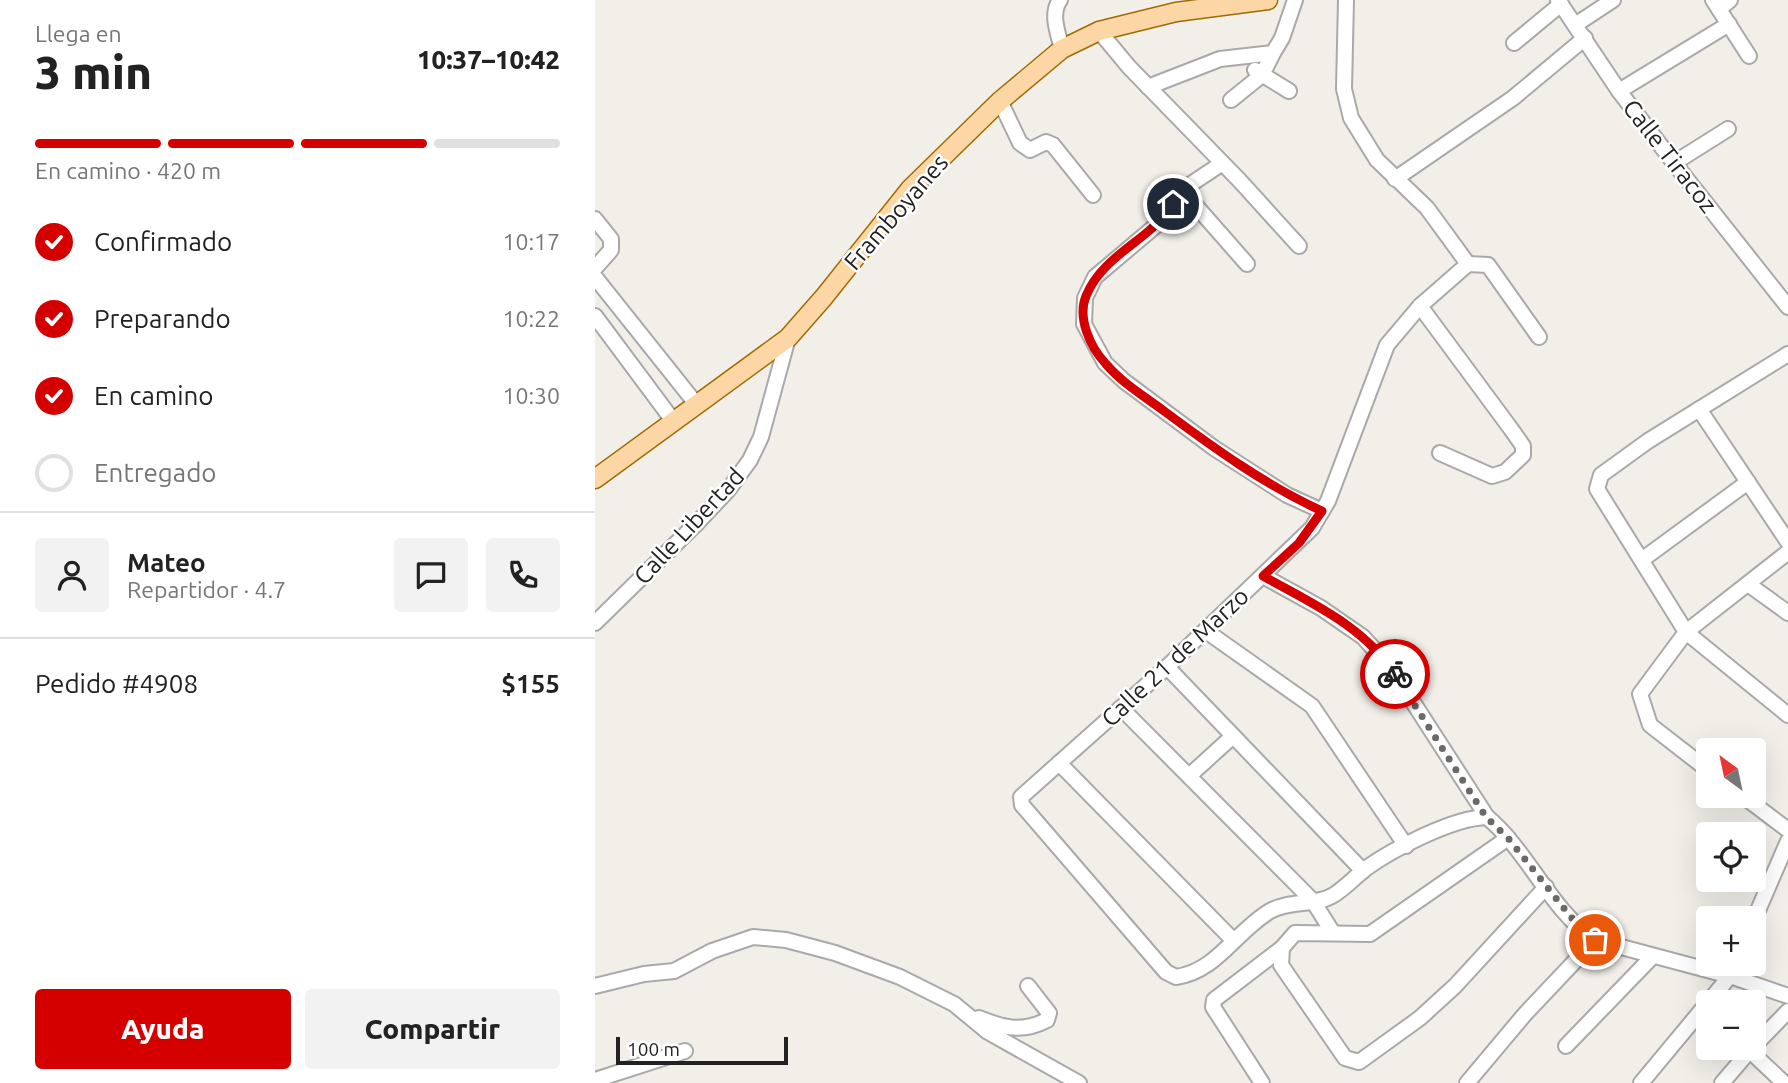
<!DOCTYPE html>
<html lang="es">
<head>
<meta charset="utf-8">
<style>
  :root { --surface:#fff; --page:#f2f2f2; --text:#222; --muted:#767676; --line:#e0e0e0; --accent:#d40000 }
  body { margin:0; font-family:Ubuntu,sans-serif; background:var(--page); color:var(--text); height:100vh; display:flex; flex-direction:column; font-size:26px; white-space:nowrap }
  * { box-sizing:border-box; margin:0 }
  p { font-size:23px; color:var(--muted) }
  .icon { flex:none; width:38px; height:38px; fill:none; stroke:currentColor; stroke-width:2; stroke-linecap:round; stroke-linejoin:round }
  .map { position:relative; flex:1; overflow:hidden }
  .drawer { display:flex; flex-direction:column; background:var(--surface); width:595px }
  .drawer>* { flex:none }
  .needle { width:46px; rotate:327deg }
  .tools { position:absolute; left:1101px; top:738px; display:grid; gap:14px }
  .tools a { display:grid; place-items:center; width:70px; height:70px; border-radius:7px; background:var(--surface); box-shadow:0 7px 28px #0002; font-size:35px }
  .scale { position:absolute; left:21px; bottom:18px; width:172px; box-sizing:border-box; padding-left:7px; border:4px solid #222; border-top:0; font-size:19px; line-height:24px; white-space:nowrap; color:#222; -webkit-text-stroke:5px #fff; paint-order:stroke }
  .pin { position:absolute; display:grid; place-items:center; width:60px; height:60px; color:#fff; margin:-30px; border:4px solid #fff; border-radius:50%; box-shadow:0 2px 7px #0007 }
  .courier { position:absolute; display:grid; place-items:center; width:70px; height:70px; margin:-35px; border:5px solid #d40000; border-radius:50%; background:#fff; color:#222; box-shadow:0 2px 9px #0007 }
  .head em { font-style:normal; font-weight:800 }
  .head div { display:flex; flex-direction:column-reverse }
  .head { display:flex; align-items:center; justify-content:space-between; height:119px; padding:0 35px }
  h1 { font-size:46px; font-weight:800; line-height:52px }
  .bar { display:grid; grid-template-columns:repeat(4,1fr); gap:10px 7px; align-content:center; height:84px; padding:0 35px }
  .bar i { height:9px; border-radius:5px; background:var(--line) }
  .bar .on { background:var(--accent) }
  .bar p { grid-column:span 4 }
  .line { display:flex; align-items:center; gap:18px; padding:0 35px; border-top:2px solid var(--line) }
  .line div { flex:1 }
  .round { display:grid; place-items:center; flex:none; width:74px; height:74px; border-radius:7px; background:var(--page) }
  ol { padding:0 35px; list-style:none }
  li { display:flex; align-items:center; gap:21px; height:77px }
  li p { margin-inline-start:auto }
  li .icon { padding:7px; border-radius:50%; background:var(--accent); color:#fff; stroke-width:4 }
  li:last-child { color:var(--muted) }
  li i { width:38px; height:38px; border:4px solid var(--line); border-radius:50% }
  .cta { display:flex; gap:14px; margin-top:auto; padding:14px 35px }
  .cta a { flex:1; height:80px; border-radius:7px; background:var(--accent); color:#fff; font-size:28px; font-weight:800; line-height:80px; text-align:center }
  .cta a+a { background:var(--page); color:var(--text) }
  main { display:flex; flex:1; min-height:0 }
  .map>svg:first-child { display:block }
</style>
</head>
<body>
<main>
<section class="drawer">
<div class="head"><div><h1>3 min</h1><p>Llega en</p></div><em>10:37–10:42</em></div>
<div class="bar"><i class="on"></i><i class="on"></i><i class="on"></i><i></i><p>En camino · 420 m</p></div>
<ol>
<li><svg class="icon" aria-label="check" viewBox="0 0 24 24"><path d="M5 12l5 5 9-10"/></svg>Confirmado<p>10:17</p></li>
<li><svg class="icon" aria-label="check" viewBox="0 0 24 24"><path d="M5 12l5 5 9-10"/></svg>Preparando<p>10:22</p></li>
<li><svg class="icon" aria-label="check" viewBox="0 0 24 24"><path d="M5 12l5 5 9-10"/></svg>En camino<p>10:30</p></li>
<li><i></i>Entregado</li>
</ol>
<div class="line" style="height:126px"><a class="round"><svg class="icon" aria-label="person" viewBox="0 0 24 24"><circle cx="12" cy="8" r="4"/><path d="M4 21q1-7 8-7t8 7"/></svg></a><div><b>Mateo</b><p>Repartidor · 4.7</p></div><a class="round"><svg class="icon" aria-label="chat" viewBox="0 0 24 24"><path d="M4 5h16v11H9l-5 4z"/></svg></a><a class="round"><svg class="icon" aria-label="phone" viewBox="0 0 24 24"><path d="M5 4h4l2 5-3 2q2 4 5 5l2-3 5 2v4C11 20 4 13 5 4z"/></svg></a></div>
<div class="line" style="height:91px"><div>Pedido #4908</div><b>$155</b></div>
<div class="cta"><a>Ayuda</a><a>Compartir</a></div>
</section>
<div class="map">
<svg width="1193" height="1083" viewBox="0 0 1193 1083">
  <rect width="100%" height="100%" fill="#f2efe9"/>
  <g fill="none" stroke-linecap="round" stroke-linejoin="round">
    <defs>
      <g id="minor">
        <path d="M465 0C455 14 463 33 467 49"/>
        <path d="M751 0 749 89 756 118 782 160 832 208 873 264"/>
        <path d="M963 0 1024 91 1079 163 1193 307"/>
        <path d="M1118 0 1154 56"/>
        <path d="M1124 9 1135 0"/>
        <path d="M980 25 1018 0"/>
        <path d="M504 31 534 67 645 181 704 246"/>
        <path d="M919 43 966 4"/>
        <path d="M660 70 694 91"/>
        <path d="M553 87 625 59 678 53 687 38 700 0"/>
        <path d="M1024 91 1134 24"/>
        <path d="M636 100 667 75 678 53"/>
        <path d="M405 101 425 143 435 150 451 142 458 145 498 195"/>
        <path d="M1079 163 1133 129"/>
        <path d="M626 164 587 190 570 218 500 277 490 298 489 324 510 363 529 381 619 448 692 495 727 511"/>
        <path d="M800 179 918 98 990 38"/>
        <path d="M587 190 652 264"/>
        <path d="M0 219 16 239V250L0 268"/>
        <path d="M873 264 825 306 792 345 733 501 717 528 572 667 426 797 427 805 571 972 581 977C622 971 640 932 675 911 695 900 718 906 737 896 749 889 759 878 770 869 798 849 857 818 892 817 933 851 956 911 1000 940L1135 976 1193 996"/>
        <path d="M873 264 893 265 944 337"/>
        <path d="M0 277 102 405"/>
        <path d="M825 306 916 429 928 446V455L910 472 897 476 845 453"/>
        <path d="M0 316 79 422"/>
        <path d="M1193 354 1053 441 1006 475 1002 489 1091 632 1193 715"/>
        <path d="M1104 409 1193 542"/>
        <path d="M1048 559 1153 482"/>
        <path d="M668 576 726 608 768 637 796 668 892 817"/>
        <path d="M1153 584 1193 613"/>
        <path d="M0 623 102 523 134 489 155 460 166 437 193 338"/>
        <path d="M611 631 717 706 811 846"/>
        <path d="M572 667 768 871"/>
        <path d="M526 708 718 901 738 933"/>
        <path d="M464 763 638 940"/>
        <path d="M1113 770 1055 725 1045 694 1091 632 1193 552"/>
        <path d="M594 776 638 736"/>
        <path d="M1148 796 1193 830"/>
        <path d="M913 838 775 934 700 933 687 948 686 965 750 1058 764 1062 825 1018 860 986 951 887"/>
        <path d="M1158 922 1193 841"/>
        <path d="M0 986 49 974 79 971 117 951 158 937 191 940 240 953 305 977 359 1004 393 1032 484 1083"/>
        <path d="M384 1018C409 1028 427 1033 452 1020L454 1013 433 986"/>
        <path d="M971 1046 1058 956"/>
        <path d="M1158 1047 1193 1011"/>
        <path d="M1155 1051 1189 1083"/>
        <path d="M0 1080 90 1051"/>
        <path d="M667 1083 618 1007 619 1000 687 948"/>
        <path d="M872 1083 930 1014 1000 940"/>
        <path d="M1046 1083 1135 976 1140 964"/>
        <path d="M1127 1083 1157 1048"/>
      </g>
      <path id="major" d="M0 479 193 338 229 297 315 189 405 101 467 49 504 31 581 12 673 0"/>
    </defs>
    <!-- minor casing -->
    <use href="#minor" stroke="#a9a9a9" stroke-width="18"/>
    <!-- major casing -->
    <use href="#major" stroke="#a06b00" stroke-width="21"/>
    <!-- minor -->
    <use href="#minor" stroke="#fff" stroke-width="14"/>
    <!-- major -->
    <use href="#major" stroke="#fcd6a4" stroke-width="18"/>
  </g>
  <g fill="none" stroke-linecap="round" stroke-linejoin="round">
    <!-- done -->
    <path stroke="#6b6a68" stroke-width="7" stroke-dasharray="0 12.6" d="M800 674 891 817 913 838 984 927 1000 940"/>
    <!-- route -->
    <path stroke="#d40000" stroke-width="9" d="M578 204C556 240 508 254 491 296 482 318 495 347 511 364 527 383 549 396 569 411 619 448 670 485 727 511L704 543 668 576C716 603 769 626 800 674"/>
  </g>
  <g text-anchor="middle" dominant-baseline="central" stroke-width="5" stroke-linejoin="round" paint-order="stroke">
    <!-- street labels -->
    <g font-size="24" fill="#222" stroke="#fff">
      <text transform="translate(1075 156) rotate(52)">Calle Tiracoz</text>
      <text transform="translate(301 212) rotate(-49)">Framboyanes</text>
      <text transform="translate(94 526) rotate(-47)">Calle Libertad</text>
      <text transform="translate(580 657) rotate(-43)">Calle 21 de Marzo</text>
    </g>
  </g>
</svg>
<div class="tools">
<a><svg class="needle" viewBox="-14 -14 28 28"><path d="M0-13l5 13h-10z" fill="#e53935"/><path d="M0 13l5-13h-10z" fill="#767676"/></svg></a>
<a><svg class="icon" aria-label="locate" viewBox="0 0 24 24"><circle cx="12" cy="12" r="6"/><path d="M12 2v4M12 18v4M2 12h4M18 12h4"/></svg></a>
<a>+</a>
<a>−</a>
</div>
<div class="scale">100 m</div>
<div class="pin" style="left:1000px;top:940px;background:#ea580c"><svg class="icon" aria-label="bag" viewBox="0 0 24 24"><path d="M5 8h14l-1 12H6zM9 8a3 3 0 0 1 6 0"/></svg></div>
<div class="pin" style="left:578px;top:204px;background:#1f2937"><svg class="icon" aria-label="home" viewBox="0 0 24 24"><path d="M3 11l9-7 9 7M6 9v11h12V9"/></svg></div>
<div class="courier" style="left:800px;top:674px"><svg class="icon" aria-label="bike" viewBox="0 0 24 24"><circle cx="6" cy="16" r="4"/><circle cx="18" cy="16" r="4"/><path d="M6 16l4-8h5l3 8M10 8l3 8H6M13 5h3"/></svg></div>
</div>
</main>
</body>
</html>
